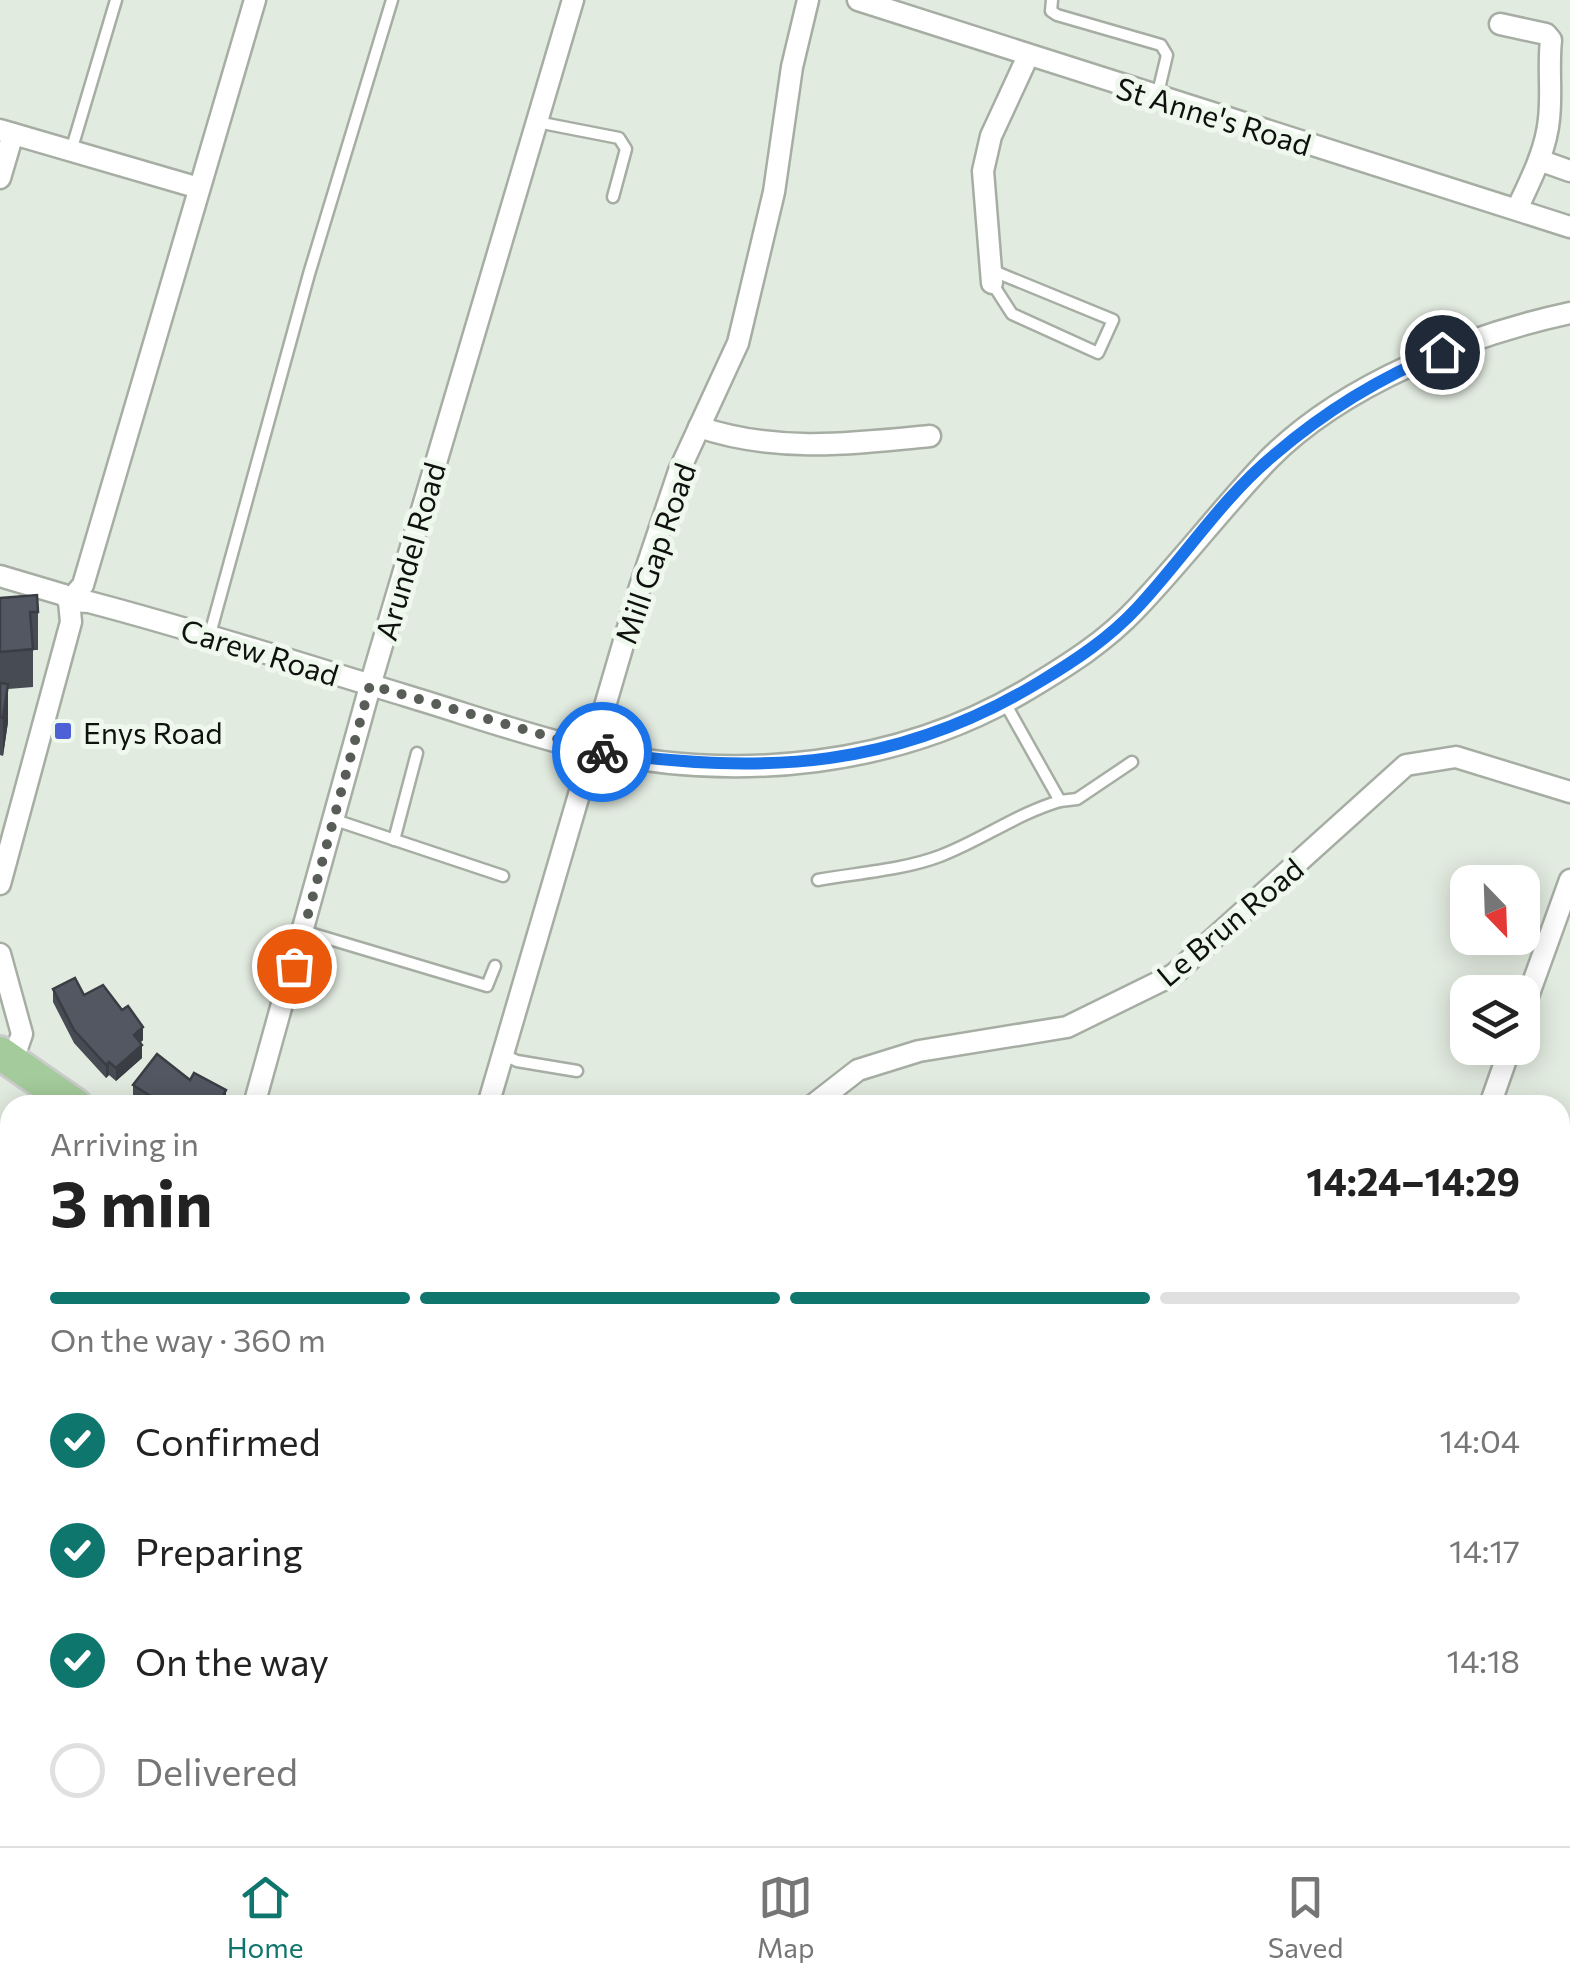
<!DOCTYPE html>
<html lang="en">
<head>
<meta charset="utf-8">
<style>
  :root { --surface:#fff; --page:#f2f2f2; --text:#222; --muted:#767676; --line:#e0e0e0; --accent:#0f766e }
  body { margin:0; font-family:Commissioner,sans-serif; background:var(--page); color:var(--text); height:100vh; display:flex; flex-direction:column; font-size:38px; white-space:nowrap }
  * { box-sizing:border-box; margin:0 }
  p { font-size:32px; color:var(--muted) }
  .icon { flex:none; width:55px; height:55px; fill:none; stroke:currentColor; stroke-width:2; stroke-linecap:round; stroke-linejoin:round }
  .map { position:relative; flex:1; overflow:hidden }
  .drawer { position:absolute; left:0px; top:1095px; width:1570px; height:752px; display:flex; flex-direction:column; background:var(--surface); border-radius:30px 30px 0 0; box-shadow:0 5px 25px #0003 }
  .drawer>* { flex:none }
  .needle { width:65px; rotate:157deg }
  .tools { position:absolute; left:1450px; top:865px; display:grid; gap:20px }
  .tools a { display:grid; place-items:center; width:90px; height:90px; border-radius:20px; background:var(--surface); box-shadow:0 5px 25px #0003; font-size:50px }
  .pin { position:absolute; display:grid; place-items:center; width:85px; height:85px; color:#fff; margin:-42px; border:5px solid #fff; border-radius:50%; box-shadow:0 2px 10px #0007 }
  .courier { position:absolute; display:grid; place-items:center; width:100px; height:100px; margin:-50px; border:8px solid #1a73e8; border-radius:50%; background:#fff; color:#222; box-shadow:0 2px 12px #0007 }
  .summary em { font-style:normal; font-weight:700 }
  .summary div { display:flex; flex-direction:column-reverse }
  .summary { display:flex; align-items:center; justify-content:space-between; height:170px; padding:0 50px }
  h1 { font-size:65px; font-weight:700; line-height:75px }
  .bar { display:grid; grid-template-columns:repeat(4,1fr); gap:15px 10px; align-content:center; height:120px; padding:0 50px }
  .bar i { height:12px; border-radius:8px; background:var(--line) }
  .bar .selected { background:var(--accent) }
  .bar p { grid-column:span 4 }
  ol { padding:0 50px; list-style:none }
  li { display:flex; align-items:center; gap:30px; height:110px }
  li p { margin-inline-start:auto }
  li .icon { padding:10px; border-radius:50%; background:var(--accent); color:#fff; stroke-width:4 }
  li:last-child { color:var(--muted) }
  li i { width:55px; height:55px; border:5px solid var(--line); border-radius:50% }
  .menu { display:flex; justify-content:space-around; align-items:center; height:140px; border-top:2px solid var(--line); background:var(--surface); font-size:28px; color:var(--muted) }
  .menu a { display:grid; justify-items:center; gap:5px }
  .menu .selected { color:var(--accent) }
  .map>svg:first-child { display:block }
</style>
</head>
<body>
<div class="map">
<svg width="1570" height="1846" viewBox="0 0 1570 1846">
  <defs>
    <pattern id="grass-tufts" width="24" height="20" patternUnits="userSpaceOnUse" patternTransform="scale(2.5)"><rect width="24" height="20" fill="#9ac790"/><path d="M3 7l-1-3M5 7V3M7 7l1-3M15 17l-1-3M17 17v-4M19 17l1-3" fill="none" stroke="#84aa7b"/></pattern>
  </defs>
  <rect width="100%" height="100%" fill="#e2ebe0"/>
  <!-- grass -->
  <path fill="url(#grass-tufts)" d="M0 1668 10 1671V1838H300L298 1846H0Z"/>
  <!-- garden -->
  <g fill="#9ac790">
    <path d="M0 1329 10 1332V1671L0 1668Z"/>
    <path d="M300 1838H1084L1083 1846H298Z"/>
  </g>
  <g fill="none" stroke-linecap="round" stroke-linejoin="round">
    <defs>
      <g id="service">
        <path d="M1052 0 1051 11 1057 15 1161 45 1167 55 1157 97"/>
        <path d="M537 122 619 138 626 149 613 197"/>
        <path d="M71 151 116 0"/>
        <path d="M991 270 1113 320 1098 353 1012 314 992 283"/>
        <path d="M210 634 309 274 392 0"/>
        <path d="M1005 703 1060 801 1077 799 1132 762"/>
        <path d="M332 819 503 876"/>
        <path d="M394 840 417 753"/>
        <path d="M818 880C857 873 903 870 940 856 982 840 1016 814 1060 801"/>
        <path d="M303 931 487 986 495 966"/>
        <path d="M504 1055 517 1061 577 1071"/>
        <path d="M1560 1778 1567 1846"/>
      </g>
      <g id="minor">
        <path d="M858 0 1570 227"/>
        <path d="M1500 24 1546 34 1551 40C1548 66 1552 93 1549 119 1546 151 1530 181 1517 209"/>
        <path d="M0 130 199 188"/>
        <path d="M1539 160 1570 171"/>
        <path d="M0 178 13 134"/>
        <path d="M992 283 983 171 991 136 1028 56"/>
        <path d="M699 427C776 453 850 444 930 436"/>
        <path d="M0 576 64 595 69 601 89 602C196 630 301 664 407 696 467 714 528 736 590 750 738 783 899 767 1030 688 1068 665 1105 642 1136 609 1182 561 1222 508 1268 460 1343 384 1468 335 1570 313"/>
        <path d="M0 884 71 622 69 601 83 585 255 0"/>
        <path d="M0 954 22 1034 12 1063"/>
        <path d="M1522 1013 1570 880"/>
        <path d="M254 1105 374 672 573 0"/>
        <path d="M488 1105 639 590 679 471 738 343 774 192 792 67 808 0"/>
        <path d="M813 1105 858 1070 919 1051 1067 1027 1173 975 1406 765 1456 757 1570 792"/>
        <path d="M1490 1105 1510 1048"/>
        <path d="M1560 1195 1570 1190"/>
        <path d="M0 1312 10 1316"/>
        <path d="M1560 1517 1570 1513"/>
        <path d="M315 1846 316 1838"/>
      </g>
      <g id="primary">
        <path d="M0 1053 75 1105"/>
        <path d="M1560 1687 1570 1685"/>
      </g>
    </defs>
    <!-- service casing -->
    <use href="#service" stroke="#a6aea4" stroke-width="15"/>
    <!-- minor casing -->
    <use href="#minor" stroke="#a6aea4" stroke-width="25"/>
    <!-- primary casing -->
    <use href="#primary" stroke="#cacbca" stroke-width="38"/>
    <!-- service -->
    <use href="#service" stroke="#fff" stroke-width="10"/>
    <!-- minor -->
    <use href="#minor" stroke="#fff" stroke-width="20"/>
    <!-- primary -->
    <use href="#primary" stroke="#a4cb9b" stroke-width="32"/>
  </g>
  <!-- wall -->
  <g fill="#474b53">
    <path d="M0 598 38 612V650H33V687L8 689V722L3 756 0 755Z"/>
    <path d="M53 989 84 995 122 1010 143 1040 140 1043 142 1058 116 1081 109 1075 106 1078 74 1043 53 1002Z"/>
    <path d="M133 1085 226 1105H137L133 1102Z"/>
    <path d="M1570 1586V1640L1560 1641V1589Z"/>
  </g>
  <!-- shaded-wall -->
  <g fill="#3a3d44">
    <path d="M8 684V722L3 756V718Z"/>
    <path d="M143 1027V1040L134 1048V1035Z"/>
    <path d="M142 1045V1058L116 1081V1068Z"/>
    <path d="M109 1062V1075L106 1078V1065Z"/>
    <path d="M226 1090V1105H218Z"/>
  </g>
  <!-- building -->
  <g fill="#535761" stroke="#3a3d44" stroke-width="2.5">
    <path d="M37 595 38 612H30L33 649 0 652V598Z"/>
    <path d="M0 683 8 684 3 718 0 717Z"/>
    <path d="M75 978 84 995 103 985 122 1010 128 1006 143 1027 134 1035 142 1045 116 1068 109 1062 106 1065 74 1030 53 989Z"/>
    <path d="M157 1054 190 1080 194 1073 226 1090 218 1105H165L133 1085Z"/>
    <path d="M1570 1586V1626L1560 1628V1589Z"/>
  </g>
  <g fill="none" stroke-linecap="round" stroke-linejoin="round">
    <!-- done -->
    <path stroke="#585d57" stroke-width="10" stroke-dasharray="0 18" d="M294 966 370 685 602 752"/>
    <!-- route -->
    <path stroke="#1a73e8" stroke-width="12" d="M602 752C764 776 899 768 1041 681 1076 660 1109 638 1137 608 1183 559 1222 498 1274 455 1324 412 1381 377 1442 352"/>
  </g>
  <!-- markers -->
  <rect fill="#4e60d5" stroke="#eff8ed" stroke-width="4" x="53" y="721" width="20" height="20" rx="5"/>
  <g text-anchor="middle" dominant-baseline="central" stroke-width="10" stroke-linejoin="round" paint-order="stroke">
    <!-- street labels -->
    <g font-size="30" fill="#0e110d" stroke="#eff8ed">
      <text transform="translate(1214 115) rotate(17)">St Anne's Road</text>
      <text transform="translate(409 551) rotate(-74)">Arundel Road</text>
      <text transform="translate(654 553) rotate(-71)">Mill Gap Road</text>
      <text transform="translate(260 651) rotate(17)">Carew Road</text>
      <text transform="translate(1229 921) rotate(-40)">Le Brun Road</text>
    </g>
    <!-- poi labels -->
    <g font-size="30" fill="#0e110d" stroke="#eff8ed" text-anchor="start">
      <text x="83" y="731">Enys Road</text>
    </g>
  </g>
</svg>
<div class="tools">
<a><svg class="needle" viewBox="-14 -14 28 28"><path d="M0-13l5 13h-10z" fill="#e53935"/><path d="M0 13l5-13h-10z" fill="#767676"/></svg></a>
<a><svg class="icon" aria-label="layers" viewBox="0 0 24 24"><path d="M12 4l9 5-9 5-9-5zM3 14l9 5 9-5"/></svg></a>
</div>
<div class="pin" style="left:294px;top:966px;background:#ea580c"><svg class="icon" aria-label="bag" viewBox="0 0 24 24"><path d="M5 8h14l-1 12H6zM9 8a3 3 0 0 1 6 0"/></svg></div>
<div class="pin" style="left:1442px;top:352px;background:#1f2937"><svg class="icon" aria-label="home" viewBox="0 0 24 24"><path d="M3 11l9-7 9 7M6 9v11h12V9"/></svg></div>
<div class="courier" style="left:602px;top:752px"><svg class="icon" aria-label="bike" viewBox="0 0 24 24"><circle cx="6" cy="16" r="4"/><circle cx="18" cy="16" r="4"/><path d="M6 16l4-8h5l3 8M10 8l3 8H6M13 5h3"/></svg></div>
<section class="drawer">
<div class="summary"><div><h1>3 min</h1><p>Arriving in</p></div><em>14:24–14:29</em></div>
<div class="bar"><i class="selected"></i><i class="selected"></i><i class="selected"></i><i></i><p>On the way · 360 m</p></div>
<ol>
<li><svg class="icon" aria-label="check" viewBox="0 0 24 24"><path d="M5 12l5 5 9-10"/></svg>Confirmed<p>14:04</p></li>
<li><svg class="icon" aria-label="check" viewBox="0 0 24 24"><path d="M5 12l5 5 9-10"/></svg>Preparing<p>14:17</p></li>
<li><svg class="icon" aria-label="check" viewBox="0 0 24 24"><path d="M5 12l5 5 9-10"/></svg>On the way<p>14:18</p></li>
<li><i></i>Delivered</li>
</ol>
</section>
</div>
<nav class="menu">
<a class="selected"><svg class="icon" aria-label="home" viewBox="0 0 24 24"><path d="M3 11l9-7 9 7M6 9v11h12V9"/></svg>Home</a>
<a><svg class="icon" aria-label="map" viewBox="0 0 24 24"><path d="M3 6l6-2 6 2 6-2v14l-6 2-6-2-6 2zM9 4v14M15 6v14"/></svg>Map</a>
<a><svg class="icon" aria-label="saved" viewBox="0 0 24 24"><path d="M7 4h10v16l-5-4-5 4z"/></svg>Saved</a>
</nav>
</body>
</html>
